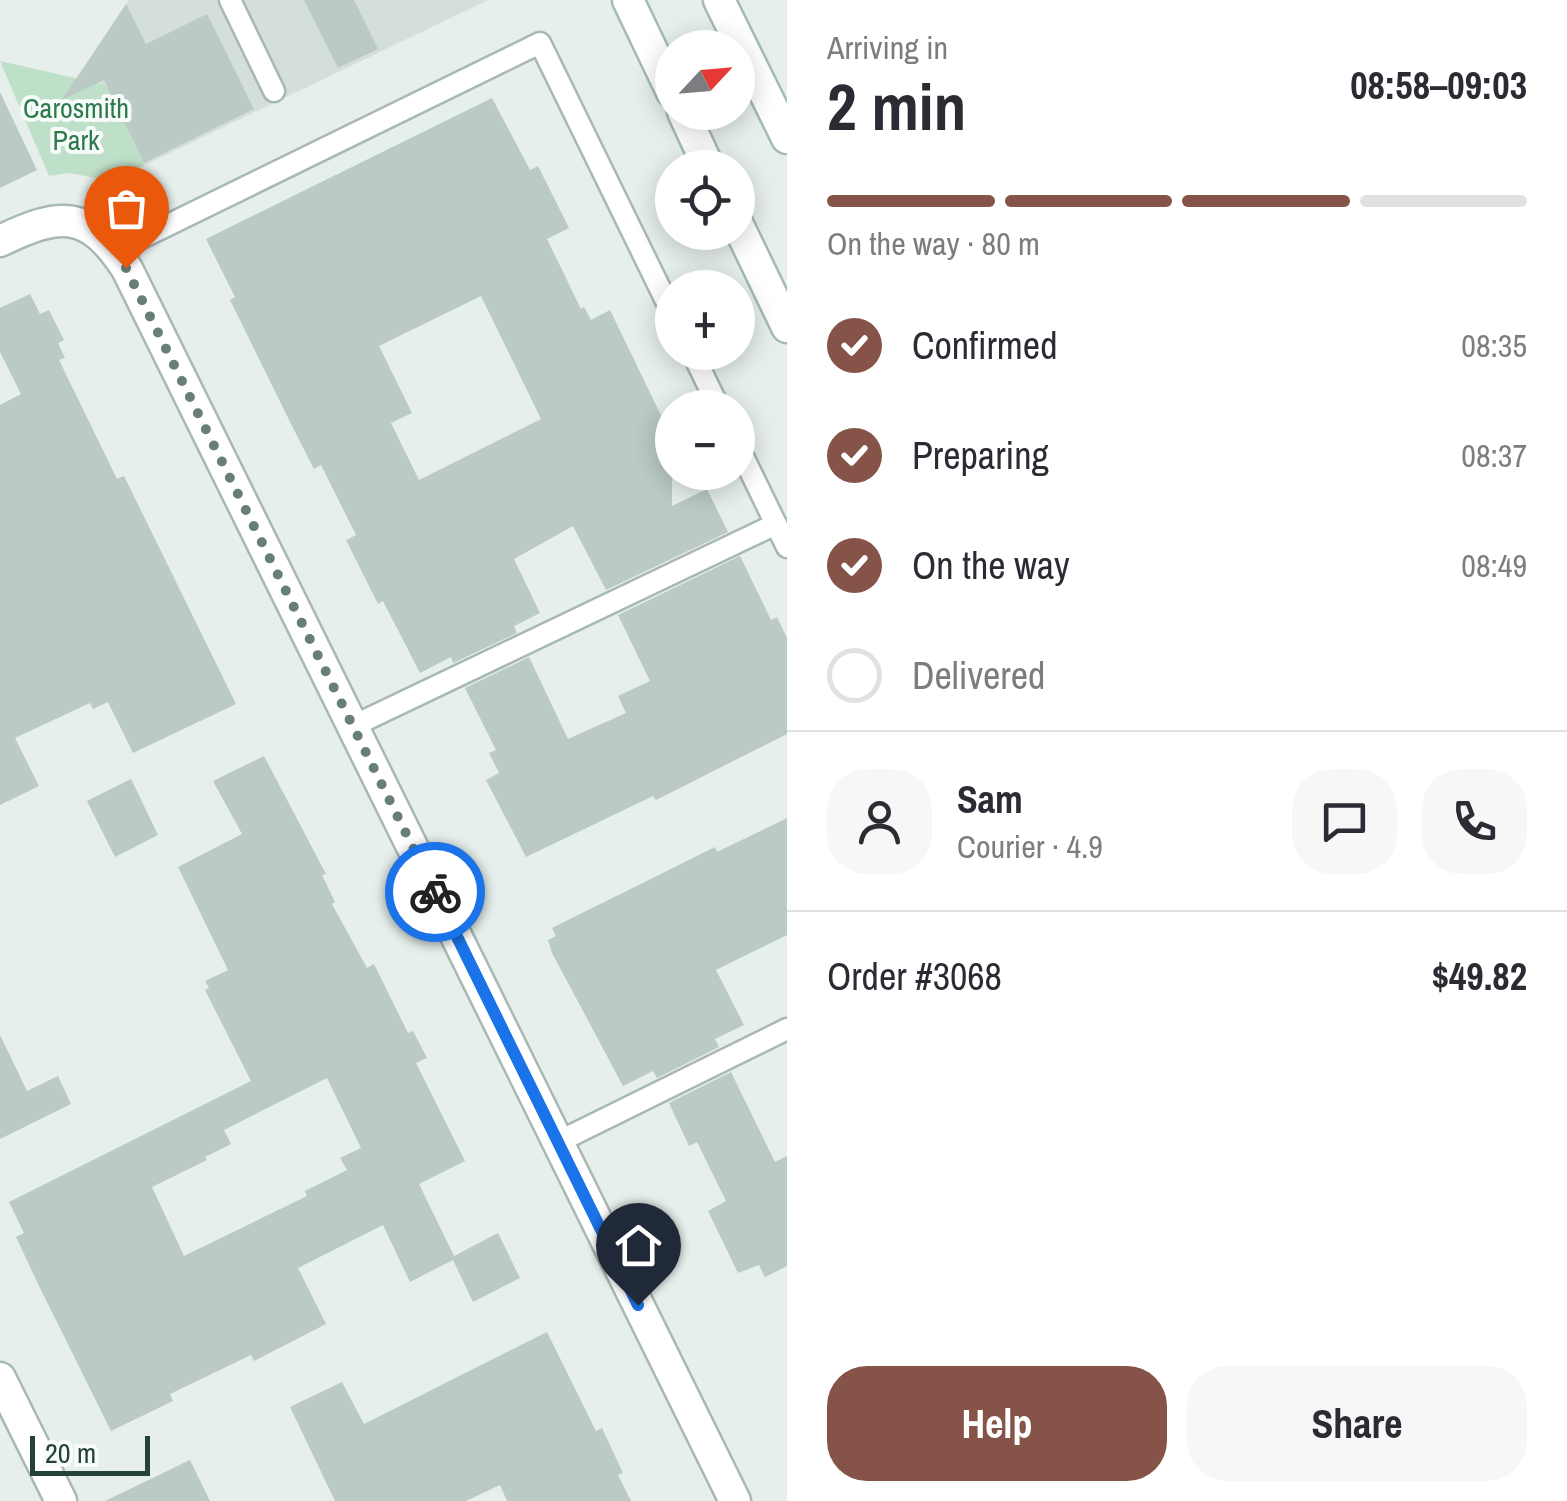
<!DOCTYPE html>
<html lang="en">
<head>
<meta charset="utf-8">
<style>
  :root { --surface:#fff; --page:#f7f7f7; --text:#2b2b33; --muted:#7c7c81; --line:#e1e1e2; --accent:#855347 }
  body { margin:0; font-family:"Archivo Narrow",sans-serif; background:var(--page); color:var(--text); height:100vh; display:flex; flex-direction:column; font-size:38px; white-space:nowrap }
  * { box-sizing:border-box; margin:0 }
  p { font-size:32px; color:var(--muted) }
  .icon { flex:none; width:55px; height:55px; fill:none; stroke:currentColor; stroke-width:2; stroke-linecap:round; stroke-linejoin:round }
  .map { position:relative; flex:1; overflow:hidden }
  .drawer { display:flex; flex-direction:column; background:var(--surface); width:780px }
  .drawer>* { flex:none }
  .needle { width:65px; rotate:64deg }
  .buttons { position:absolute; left:655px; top:30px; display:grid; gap:20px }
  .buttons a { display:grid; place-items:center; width:100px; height:100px; border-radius:50%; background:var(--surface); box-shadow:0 5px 25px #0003; font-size:50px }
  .scale { position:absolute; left:30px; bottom:25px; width:120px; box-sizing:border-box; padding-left:10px; border:5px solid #24423a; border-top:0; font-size:28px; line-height:35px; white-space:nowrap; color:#24423a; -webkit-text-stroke:8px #f7fbf9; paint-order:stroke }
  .pin { position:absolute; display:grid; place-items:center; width:85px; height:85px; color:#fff; margin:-102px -42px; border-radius:50% 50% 50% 0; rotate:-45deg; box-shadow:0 0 10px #0007 }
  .pin .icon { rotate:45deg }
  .courier { position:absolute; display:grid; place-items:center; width:100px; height:100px; margin:-50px; border:8px solid #1a73e8; border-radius:50%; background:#fff; color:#222; box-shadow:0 2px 12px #0007 }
  .overview em { font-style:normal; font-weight:700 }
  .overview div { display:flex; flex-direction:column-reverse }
  .overview { display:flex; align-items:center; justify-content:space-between; height:170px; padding:0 40px }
  h1 { font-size:65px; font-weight:700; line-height:75px }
  .bar { display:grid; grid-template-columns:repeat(4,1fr); gap:15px 10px; align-content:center; height:120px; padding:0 40px }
  .bar i { height:12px; border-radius:8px; background:var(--line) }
  .bar .current { background:var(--accent) }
  .bar p { grid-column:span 4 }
  .line { display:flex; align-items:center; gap:25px; padding:0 40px; border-top:2px solid var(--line) }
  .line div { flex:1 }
  .round { display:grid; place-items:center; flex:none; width:105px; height:105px; border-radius:40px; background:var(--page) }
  ol { padding:0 40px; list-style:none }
  li { display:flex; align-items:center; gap:30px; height:110px }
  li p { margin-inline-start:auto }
  li .icon { padding:10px; border-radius:50%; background:var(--accent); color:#fff; stroke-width:4 }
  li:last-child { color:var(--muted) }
  li i { width:55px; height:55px; border:5px solid var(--line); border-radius:50% }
  .cta { display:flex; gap:20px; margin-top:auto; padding:20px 40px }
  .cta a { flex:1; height:115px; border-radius:40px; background:var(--accent); color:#fff; font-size:40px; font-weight:700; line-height:115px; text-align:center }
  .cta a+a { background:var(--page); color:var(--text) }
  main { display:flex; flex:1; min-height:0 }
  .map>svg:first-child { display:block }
</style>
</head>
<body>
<main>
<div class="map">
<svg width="787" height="1501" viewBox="0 0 787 1501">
  <rect width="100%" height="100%" fill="#e6efeb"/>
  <!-- built -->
  <path fill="#d4dfda" d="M129 0H488L145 165 106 85 78 78Z"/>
  <!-- green -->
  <path fill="#bfe0c8" d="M0 61 106 85 145 165 111 181 69 173 49 176Z"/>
  <!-- building -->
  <g fill="#bbcac4" fill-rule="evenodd">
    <path d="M304 0H354L378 49 338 68Z"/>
    <path d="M126 4 146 44 207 14 254 109 144 163 104 80 62 100Z"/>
    <path d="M0 92 37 170 0 188Z"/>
    <path d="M492 98 530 170 538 166 569 228 547 239 581 309 584 307 591 320 610 310 672 438V506L707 489 728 532 606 590 573 526 514 559 540 613 514 626 517 633 453 663 451 657 420 673 383 601 378 604 346 540 356 535 321 465 314 469 292 426 230 300 235 297 206 239ZM481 296 541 419 419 480 391 423 412 413 379 346Z"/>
    <path d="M30 294 40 314 49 310 64 340 58 343 65 358 59 360 117 479 124 476 236 704 133 753 108 702 93 709 90 703 15 738 39 786 0 805V405L21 394 0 352V308Z"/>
    <path d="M740 556 771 620 777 617 787 638V734L656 800 653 796 526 857 486 780 499 773 489 753 496 750 465 688 529 657 568 739 626 713 618 696 650 681 618 615Z"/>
    <path d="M264 756 326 874 322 875 335 902 332 904 367 968 374 964 408 1033 413 1031 427 1058 416 1063 465 1161 419 1184 454 1256 498 1233 520 1278 473 1302 453 1260 410 1282 383 1225 298 1268 326 1324 254 1361 251 1355 170 1394 173 1401 111 1431 39 1286 16 1237 24 1233 9 1202 251 1081 205 990 209 988 205 981 228 970 178 867 242 834 213 781ZM327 1078 361 1148 340 1158 347 1170 305 1191 307 1196 184 1256 152 1187 207 1160 205 1157 231 1144 224 1130Z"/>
    <path d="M131 779 158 835 115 857 87 801Z"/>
    <path d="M787 818V935L716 970 744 1025 715 1039 719 1047 657 1078 653 1071 623 1086 552 953 548 940 556 936 552 928 715 847 717 852Z"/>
    <path d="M0 1035 27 1091 58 1076 71 1104 0 1139Z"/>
    <path d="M731 1072 775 1162 787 1156V1266L765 1277 759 1265 738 1273 708 1211 726 1201 697 1142 689 1146 669 1103Z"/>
    <path d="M547 1332 596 1431 602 1428 623 1473 618 1475 631 1501H507L500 1485 466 1501H335L290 1407 342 1382 364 1424Z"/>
    <path d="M190 1460 210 1501H105Z"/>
  </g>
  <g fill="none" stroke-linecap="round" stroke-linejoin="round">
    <defs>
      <g id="service">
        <path d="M230 0 274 91"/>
        <path d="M115 251 540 43 672 313"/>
        <path d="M692 352 719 408"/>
        <path d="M738 446 787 547"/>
        <path d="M353 726 776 524"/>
        <path d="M558 1142 787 1029"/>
      </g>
      <g id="minor">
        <path d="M0 241C60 212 88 209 127 269L735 1501"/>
        <path d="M0 1378 61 1501"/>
      </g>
      <g id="secondary">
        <path d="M628 0 672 92"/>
        <path d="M719 0 787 138"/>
        <path d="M683 112 709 168"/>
        <path d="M738 225 787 327"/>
      </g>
    </defs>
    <!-- service casing -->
    <use href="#service" stroke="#a8b8b2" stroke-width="25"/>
    <!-- minor casing -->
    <use href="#minor" stroke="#a8b8b2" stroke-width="35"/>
    <!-- secondary casing -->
    <use href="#secondary" stroke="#a4bbb3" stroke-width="35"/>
    <!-- service -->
    <use href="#service" stroke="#fff" stroke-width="20"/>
    <!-- minor -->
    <use href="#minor" stroke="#fff" stroke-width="30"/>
    <!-- secondary -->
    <use href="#secondary" stroke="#fff" stroke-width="30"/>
  </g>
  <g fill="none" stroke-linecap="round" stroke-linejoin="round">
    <!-- done -->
    <path stroke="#687f78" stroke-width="10" stroke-dasharray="0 18" d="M126 268 435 892"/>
    <!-- route -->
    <path stroke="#1a73e8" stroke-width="12" d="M435 892 638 1305"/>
  </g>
  <g text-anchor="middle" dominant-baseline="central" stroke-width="8" stroke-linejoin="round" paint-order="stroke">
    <!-- park labels -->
    <g font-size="28" fill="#2d7a4b" stroke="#f7fbf9">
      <text x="76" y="108">Carosmith<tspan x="76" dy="32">Park</tspan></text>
    </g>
  </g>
</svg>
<div class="buttons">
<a><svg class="needle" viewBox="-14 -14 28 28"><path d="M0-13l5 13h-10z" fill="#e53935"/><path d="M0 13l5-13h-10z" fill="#7c7c81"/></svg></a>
<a><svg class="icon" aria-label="locate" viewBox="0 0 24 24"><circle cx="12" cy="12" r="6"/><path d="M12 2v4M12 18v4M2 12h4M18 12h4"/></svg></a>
<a>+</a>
<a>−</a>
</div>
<div class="scale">20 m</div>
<div class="pin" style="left:126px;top:268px;background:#ea580c"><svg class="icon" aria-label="bag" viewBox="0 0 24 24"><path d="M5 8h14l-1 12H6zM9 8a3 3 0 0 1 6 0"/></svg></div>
<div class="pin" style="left:638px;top:1305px;background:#1f2937"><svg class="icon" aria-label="home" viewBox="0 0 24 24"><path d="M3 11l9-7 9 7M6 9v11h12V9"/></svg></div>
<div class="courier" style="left:435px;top:892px"><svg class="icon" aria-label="bike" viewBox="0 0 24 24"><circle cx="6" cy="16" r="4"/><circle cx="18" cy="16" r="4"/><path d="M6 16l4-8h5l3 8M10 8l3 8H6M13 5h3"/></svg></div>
</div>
<section class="drawer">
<div class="overview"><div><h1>2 min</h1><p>Arriving in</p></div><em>08:58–09:03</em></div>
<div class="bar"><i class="current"></i><i class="current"></i><i class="current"></i><i></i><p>On the way · 80 m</p></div>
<ol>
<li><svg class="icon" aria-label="check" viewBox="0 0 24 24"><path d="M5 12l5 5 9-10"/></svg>Confirmed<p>08:35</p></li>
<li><svg class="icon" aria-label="check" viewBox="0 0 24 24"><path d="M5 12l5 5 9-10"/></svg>Preparing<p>08:37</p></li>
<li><svg class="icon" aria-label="check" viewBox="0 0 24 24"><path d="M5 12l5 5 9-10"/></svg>On the way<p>08:49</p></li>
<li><i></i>Delivered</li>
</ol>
<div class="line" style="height:180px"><a class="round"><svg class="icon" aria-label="person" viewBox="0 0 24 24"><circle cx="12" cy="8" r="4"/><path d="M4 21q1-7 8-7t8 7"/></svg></a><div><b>Sam</b><p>Courier · 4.9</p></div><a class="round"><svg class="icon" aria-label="chat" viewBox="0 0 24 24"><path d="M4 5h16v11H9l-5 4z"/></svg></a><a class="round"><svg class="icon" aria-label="phone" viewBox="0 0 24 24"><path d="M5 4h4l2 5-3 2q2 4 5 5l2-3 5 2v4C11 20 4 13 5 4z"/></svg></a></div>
<div class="line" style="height:130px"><div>Order #3068</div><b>$49.82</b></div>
<div class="cta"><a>Help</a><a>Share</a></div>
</section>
</main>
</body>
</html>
